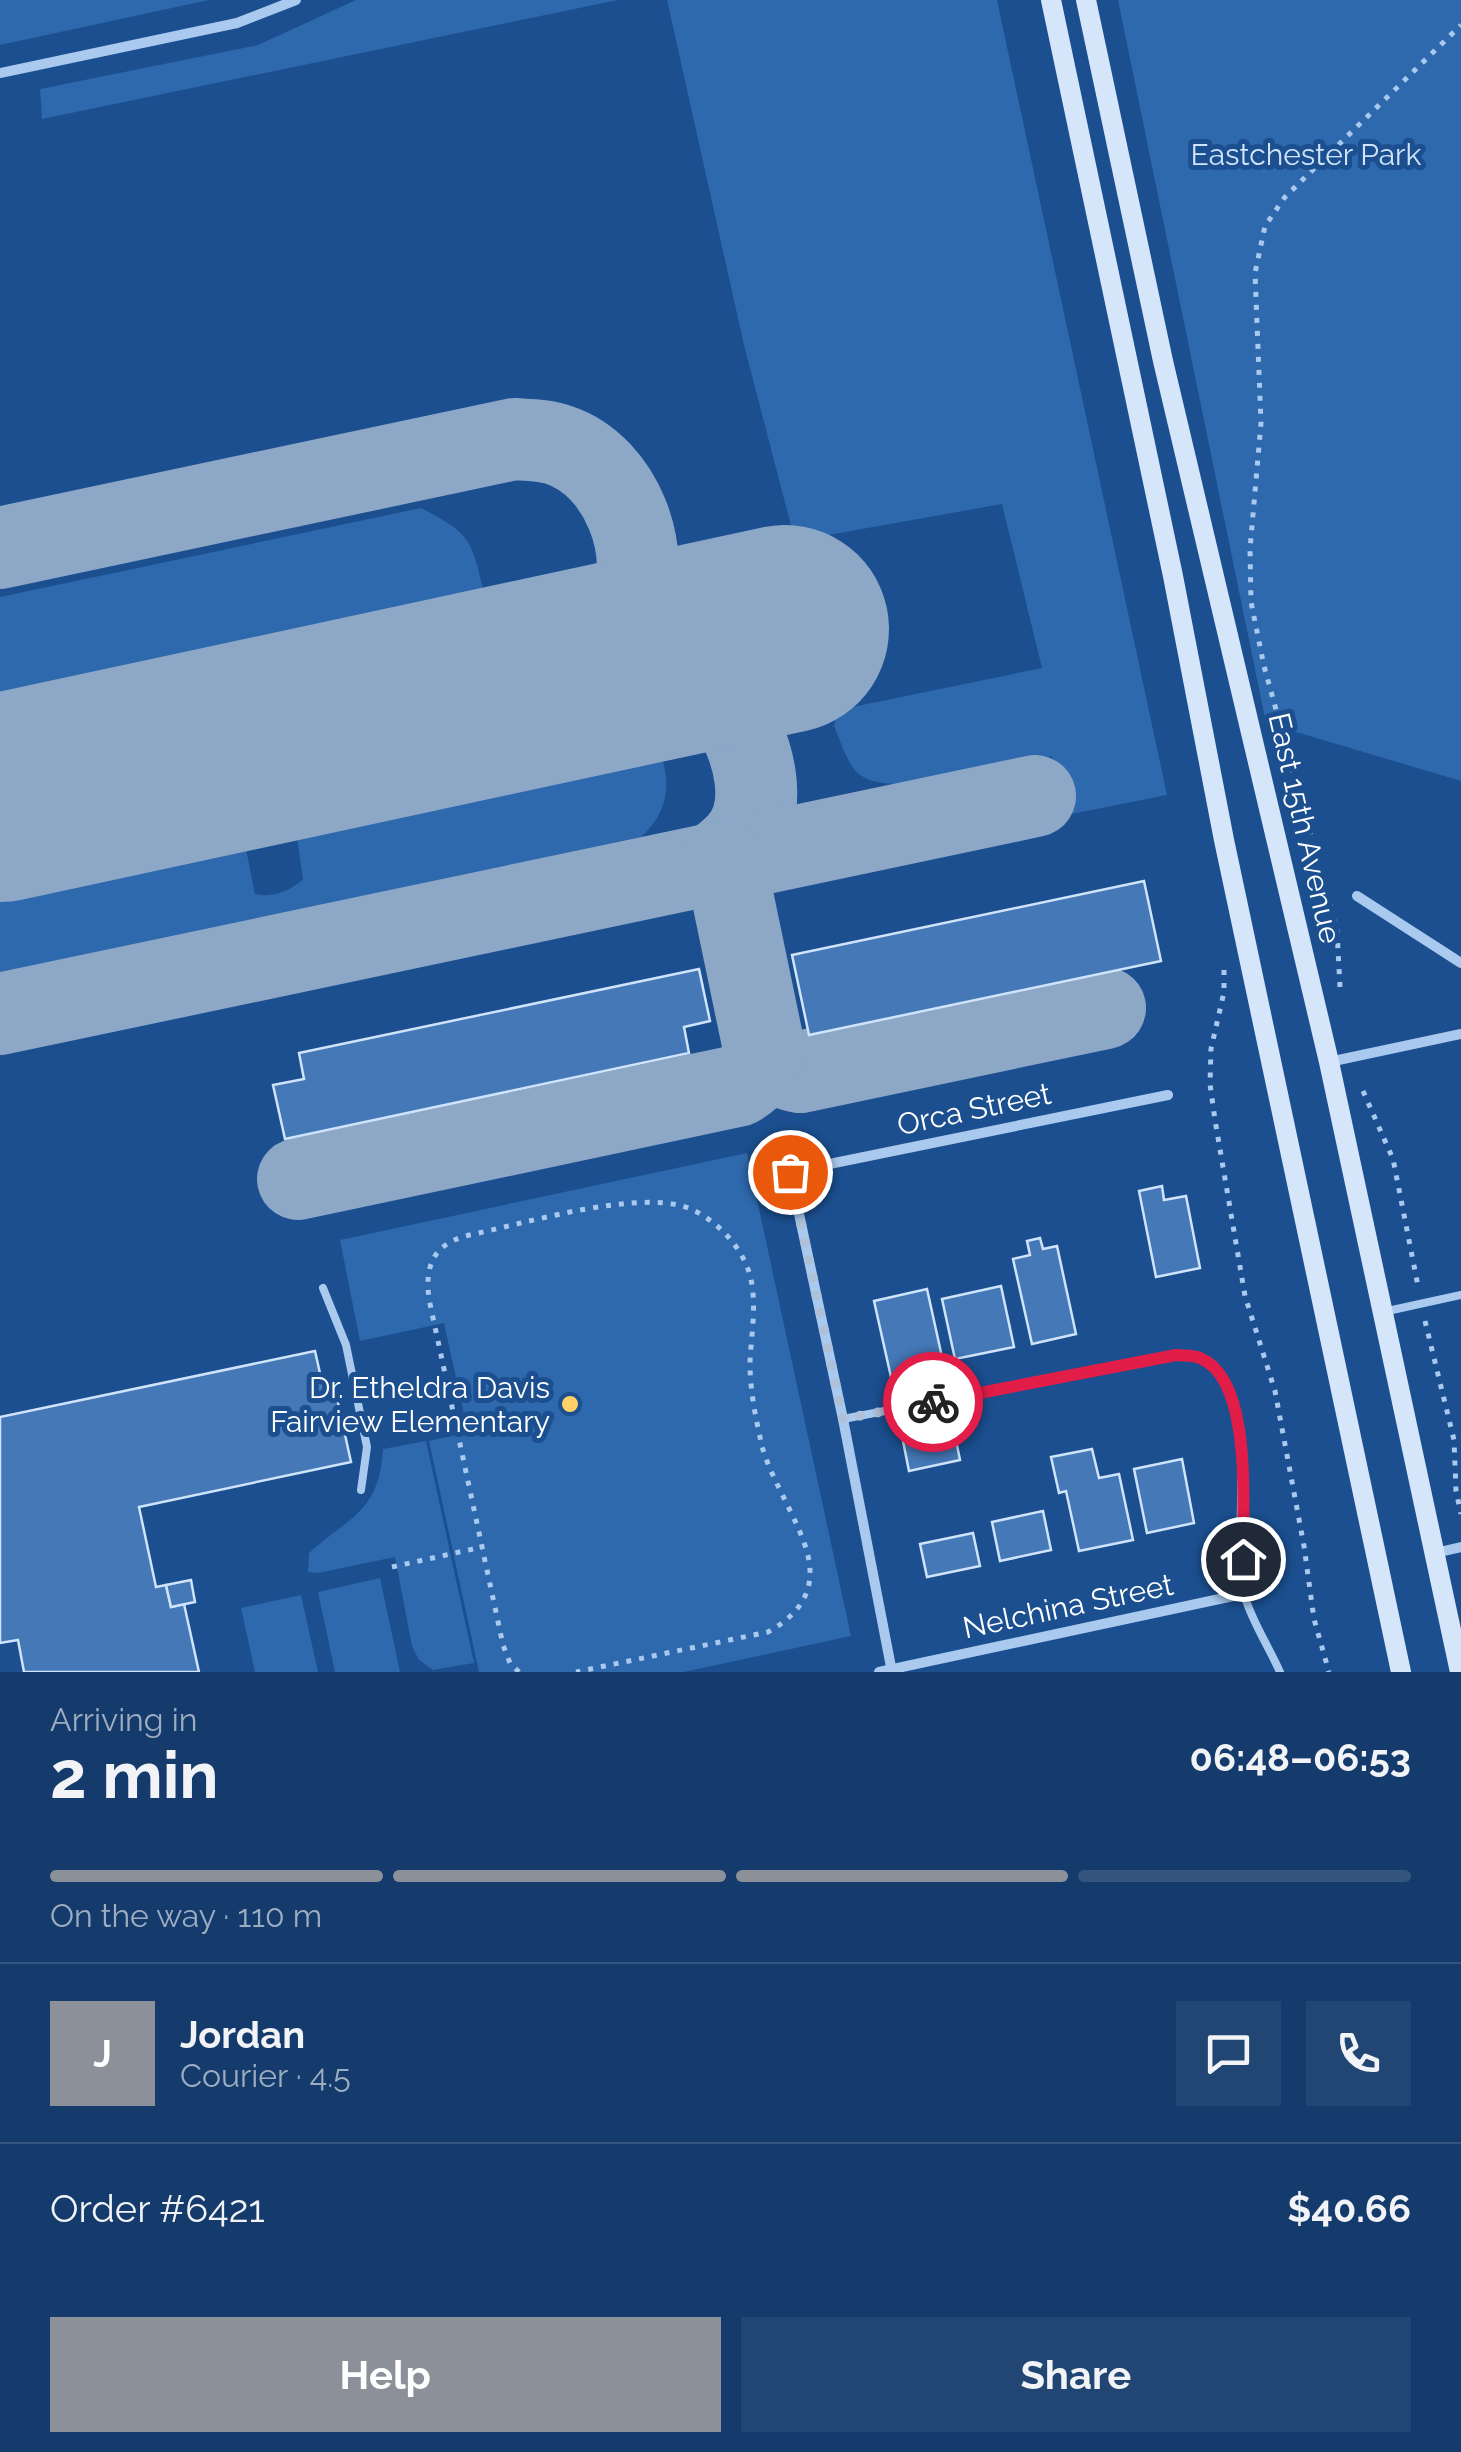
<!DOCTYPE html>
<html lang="en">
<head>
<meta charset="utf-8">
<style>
  :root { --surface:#143b6b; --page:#214673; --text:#f1f3f6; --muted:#9dadc1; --line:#33557e; --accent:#8c9099 }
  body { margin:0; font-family:Raleway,sans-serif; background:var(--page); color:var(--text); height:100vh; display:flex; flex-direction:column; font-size:38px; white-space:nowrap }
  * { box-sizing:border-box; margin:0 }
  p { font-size:32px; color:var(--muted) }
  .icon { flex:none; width:55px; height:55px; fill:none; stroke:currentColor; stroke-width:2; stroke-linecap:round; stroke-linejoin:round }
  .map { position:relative; height:1672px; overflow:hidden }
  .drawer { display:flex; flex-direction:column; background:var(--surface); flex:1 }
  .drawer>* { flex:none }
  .pin { position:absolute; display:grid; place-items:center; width:85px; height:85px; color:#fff; margin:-42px; border:5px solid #fff; border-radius:50%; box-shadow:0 2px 10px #0007 }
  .courier { position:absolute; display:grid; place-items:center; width:100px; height:100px; margin:-50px; border:8px solid #e11d48; border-radius:50%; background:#fff; color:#222; box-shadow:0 2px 12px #0007 }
  .overview em { font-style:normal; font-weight:700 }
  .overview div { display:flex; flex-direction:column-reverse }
  .overview { display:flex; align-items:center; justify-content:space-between; height:170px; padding:0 50px }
  h1 { font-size:65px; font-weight:700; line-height:75px }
  .bar { display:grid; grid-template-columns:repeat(4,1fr); gap:15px 10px; align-content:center; height:120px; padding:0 50px }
  .bar i { height:12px; border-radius:8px; background:var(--line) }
  .bar .current { background:var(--accent) }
  .bar p { grid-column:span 4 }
  .line { display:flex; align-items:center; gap:25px; padding:0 50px; border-top:2px solid var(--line) }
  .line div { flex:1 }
  .round { display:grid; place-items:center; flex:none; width:105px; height:105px; border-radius:0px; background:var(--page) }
  .cta { display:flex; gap:20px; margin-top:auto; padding:20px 50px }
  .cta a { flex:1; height:115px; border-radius:0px; background:var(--accent); color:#fff; font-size:40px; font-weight:700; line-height:115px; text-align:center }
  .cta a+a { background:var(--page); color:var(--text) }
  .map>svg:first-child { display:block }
</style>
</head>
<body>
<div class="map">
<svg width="1461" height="1672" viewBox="0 0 1461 1672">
  <rect width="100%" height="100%" fill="#1b4f8f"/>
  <!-- green -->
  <g fill="#2e69ad">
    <path d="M0 0H209L0 45Z"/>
    <path d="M356 0H618L42 119 40 89 258 45Z"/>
    <path d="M667 0H997L1167 795 1066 815 1052 756C1011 764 881 806 854 769 845 757 840 740 834 726L838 710 1042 668 1002 504 795 541 744 345Z"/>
    <path d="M1118 0H1461V781L1266 723Z"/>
    <path d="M421 508C469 533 471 538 483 589L462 626 432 637 0 733V597Z"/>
    <path d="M638 737 654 740C673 775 671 811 641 837L0 974V868L231 818 241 824 255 894C272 898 291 891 303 879L293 810Z"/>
    <path d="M747 1153 851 1636 684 1672H479L429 1441 468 1432 444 1323 360 1341 340 1240Z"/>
    <path d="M426 1441 474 1663 433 1670 419 1660 412 1646 395 1557 318 1573 308 1572 309 1553C350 1516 379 1513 383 1449Z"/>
    <path d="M380 1578 400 1672H335L318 1592Z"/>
    <path d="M301 1595 318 1672H255L241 1608Z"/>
  </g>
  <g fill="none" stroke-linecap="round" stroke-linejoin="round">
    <!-- taxiway -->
    <g stroke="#8da7c7" stroke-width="82">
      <path d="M0 548 514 439C529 440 545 440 559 445 622 466 655 554 629 612 618 639 596 656 574 675"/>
      <path d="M629 663C649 665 672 665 691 674 734 695 767 771 753 817 747 839 731 851 714 864"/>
      <path d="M0 1014 1035 796"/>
      <path d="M764 1048C774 1063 782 1069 800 1072L1105 1008"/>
      <path d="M298 1179 737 1086C754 1077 760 1066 764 1048L725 861"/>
    </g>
    <!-- runway -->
    <path stroke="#8da7c7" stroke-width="208" d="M0 798 785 629"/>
  </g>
  <!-- building -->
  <g fill="#4478b7" stroke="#cfe3fa" stroke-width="2.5">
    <path d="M1144 881 1161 961 809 1035 792 955Z"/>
    <path d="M699 969 710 1021 684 1027 689 1053 285 1139 273 1085 304 1079 299 1053Z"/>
    <path d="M1162 1186 1164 1200 1186 1196 1200 1268 1156 1277 1139 1191Z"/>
    <path d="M1040 1238 1043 1249 1057 1246 1076 1334 1032 1344 1013 1259 1030 1255 1027 1241Z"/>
    <path d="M1001 1286 1014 1347 955 1359 942 1299Z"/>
    <path d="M927 1289 944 1366 891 1377 874 1301Z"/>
    <path d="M315 1351 324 1391 335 1389 351 1462 139 1507 156 1587 166 1585 171 1607 184 1604 199 1672H24L18 1640 0 1643V1417Z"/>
    <path d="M953 1425 960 1460 909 1471 902 1436Z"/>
    <path d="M1092 1449 1099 1478 1119 1474 1133 1540 1079 1551 1066 1491 1059 1493 1051 1457Z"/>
    <path d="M1182 1459 1194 1523 1147 1533 1134 1469Z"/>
    <path d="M1043 1511 1051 1550 1000 1561 992 1522Z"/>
    <path d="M973 1533 980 1566 927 1577 920 1544Z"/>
    <path d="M191 1580 195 1602 171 1607 166 1585Z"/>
  </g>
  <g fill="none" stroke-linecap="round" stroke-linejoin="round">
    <!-- path -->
    <g stroke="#a9c9ee" stroke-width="5" stroke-dasharray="5 8" stroke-linecap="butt">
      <path d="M1224 970V992L1211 1049 1210 1084 1215 1120 1245 1296 1275 1391 1304 1546 1314 1619 1329 1672"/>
      <path d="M1340 987 1337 931 1264 666 1251 602 1250 549 1261 423 1255 273 1265 226 1285 197 1461 25"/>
      <path d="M1363 1091 1393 1159 1418 1286"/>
      <path d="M1425 1321 1454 1440 1456 1491 1461 1514"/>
      <path d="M392 1567 482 1547"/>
      <path d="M519 1672 510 1663 503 1645 429 1299C425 1267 432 1246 465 1236 520 1225 647 1185 695 1211 719 1223 741 1247 749 1272 758 1301 751 1334 750 1363 750 1391 756 1420 762 1446 772 1485 811 1537 810 1573 810 1601 791 1619 768 1632L576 1672"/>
    </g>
    <!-- lane -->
    <g stroke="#a9c9ee" stroke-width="8">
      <path d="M323 1288 346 1345 367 1447 361 1490"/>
      <path d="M1383 1312 1461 1295"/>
      <path d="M843 1419 1176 1355C1183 1356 1193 1355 1200 1358 1265 1384 1230 1540 1244 1594 1251 1620 1269 1647 1280 1672"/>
    </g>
    <!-- street -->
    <g stroke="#a9c9ee" stroke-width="10">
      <path d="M0 73 237 23 296 0"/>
      <path d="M1357 896 1461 963"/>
      <path d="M1329 1062 1461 1034"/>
      <path d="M1435 1553 1461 1547"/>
      <path d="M879 1672 1266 1589"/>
      <path d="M892 1672 843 1419 790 1172 1168 1095"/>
    </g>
    <!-- secondary -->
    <g stroke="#d6e6fa" stroke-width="20">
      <path d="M1051 0 1173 576 1224 840 1401 1672"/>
      <path d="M1086 0 1163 361 1329 1062 1460 1672"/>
    </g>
  </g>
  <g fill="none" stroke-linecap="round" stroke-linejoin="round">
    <!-- done -->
    <path stroke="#afc1d8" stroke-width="10" stroke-dasharray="0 18" d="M790 1172 843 1419 933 1402"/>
    <!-- route -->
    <path stroke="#e11d48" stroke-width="12" d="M933 1402 1176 1355C1183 1356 1193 1355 1200 1358 1254 1380 1242 1511 1243 1559"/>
  </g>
  <!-- markers -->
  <circle fill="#ffd166" stroke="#1b4f8f" stroke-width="4" cx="570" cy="1404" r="10"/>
  <g text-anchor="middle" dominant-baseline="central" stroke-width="10" stroke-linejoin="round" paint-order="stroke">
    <!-- park labels -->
    <g font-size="30" fill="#cfe3fa" stroke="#1b4f8f">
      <text x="1306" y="154">Eastchester Park</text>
    </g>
    <!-- street labels -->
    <g font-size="30" fill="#fff" stroke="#1b4f8f">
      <text transform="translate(1305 828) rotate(77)">East 15th Avenue</text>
      <text transform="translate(974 1109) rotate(-12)">Orca Street</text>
      <text transform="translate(1068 1606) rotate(-12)">Nelchina Street</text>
    </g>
    <!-- poi labels -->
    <g font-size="30" fill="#fff" stroke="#1b4f8f" text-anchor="end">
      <text x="550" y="1387">Dr. Etheldra Davis<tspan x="550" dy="34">Fairview Elementary</tspan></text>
    </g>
  </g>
</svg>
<div class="pin" style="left:790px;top:1172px;background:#ea580c"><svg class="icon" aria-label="bag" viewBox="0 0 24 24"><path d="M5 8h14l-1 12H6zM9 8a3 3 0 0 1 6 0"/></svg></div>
<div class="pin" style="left:1243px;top:1559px;background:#1f2937"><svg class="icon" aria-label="home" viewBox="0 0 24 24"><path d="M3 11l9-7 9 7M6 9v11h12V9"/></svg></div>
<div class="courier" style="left:933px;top:1402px"><svg class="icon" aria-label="bike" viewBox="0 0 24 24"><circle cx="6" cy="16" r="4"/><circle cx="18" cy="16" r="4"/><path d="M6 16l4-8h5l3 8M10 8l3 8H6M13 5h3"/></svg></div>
</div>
<section class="drawer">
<div class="overview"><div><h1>2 min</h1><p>Arriving in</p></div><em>06:48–06:53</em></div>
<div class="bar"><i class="current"></i><i class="current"></i><i class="current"></i><i></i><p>On the way · 110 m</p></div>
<div class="line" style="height:180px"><b class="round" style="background:var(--accent);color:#fff">J</b><div><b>Jordan</b><p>Courier · 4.5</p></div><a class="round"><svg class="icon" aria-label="chat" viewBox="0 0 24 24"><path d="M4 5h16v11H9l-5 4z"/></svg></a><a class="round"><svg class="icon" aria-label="phone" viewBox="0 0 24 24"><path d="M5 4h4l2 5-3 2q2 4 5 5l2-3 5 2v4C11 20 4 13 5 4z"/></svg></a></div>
<div class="line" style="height:130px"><div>Order #6421</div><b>$40.66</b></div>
<div class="cta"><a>Help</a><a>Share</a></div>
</section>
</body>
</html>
